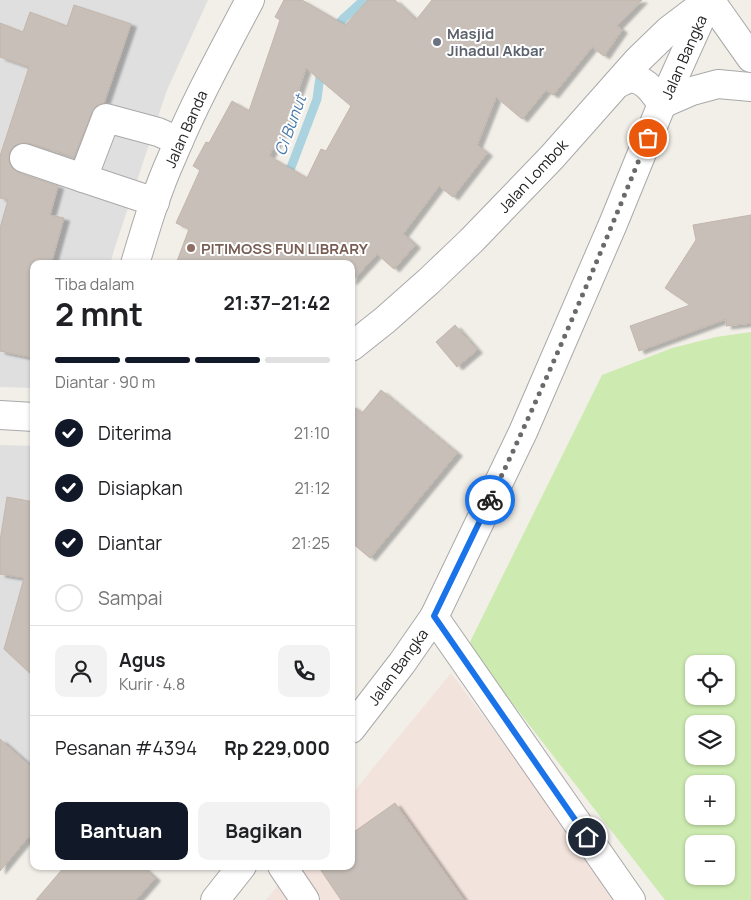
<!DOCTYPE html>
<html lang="id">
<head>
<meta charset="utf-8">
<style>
  :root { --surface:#fff; --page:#f2f2f2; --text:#202124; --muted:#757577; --line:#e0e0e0; --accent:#111827 }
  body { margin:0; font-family:Manrope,sans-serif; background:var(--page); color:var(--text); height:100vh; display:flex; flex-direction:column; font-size:19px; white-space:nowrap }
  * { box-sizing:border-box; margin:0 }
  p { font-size:16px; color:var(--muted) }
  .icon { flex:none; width:28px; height:28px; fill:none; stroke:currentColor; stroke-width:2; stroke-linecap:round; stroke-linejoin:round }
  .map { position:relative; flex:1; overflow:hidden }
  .details { position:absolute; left:30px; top:260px; width:325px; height:610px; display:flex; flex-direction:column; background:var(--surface); border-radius:10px; box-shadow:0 1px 4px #0004 }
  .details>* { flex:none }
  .controls { position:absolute; left:685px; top:655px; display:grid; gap:10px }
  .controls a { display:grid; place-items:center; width:50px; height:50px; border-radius:10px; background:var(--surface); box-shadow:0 1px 4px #0004; font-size:25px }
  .pin { position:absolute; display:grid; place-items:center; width:42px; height:42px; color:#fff; margin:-21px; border:2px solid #fff; border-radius:50%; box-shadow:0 1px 5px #0007 }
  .courier { position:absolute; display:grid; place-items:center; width:50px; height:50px; margin:-25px; border:4px solid #1a73e8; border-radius:50%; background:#fff; color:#222; box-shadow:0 1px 6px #0007 }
  .overview em { font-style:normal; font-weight:700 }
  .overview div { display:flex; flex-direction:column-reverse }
  .overview { display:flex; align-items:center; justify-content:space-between; height:85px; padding:0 25px }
  h1 { font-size:32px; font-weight:700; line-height:38px }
  .bar { display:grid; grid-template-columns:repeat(4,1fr); gap:8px 5px; align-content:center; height:60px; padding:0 25px }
  .bar i { height:6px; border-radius:4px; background:var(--line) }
  .bar .active { background:var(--accent) }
  .bar p { grid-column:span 4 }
  .line { display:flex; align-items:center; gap:12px; padding:0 25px; border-top:1px solid var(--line) }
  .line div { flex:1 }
  .round { display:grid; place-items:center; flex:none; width:52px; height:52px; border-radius:10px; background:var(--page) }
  ol { padding:0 25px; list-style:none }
  li { display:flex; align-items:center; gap:15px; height:55px }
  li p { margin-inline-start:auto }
  li .icon { padding:5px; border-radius:50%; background:var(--accent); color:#fff; stroke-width:4 }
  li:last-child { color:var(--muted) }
  li i { width:28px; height:28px; border:2px solid var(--line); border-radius:50% }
  .cta { display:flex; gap:10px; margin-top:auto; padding:10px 25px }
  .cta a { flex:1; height:58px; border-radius:10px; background:var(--accent); color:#fff; font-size:20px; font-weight:700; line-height:58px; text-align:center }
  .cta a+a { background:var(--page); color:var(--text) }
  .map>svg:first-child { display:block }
</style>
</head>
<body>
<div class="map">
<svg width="751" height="900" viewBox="0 0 751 900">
  <defs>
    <filter id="shadow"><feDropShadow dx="5.5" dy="3" stdDeviation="1" flood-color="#0004"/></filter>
  </defs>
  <rect width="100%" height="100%" fill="#f2efe9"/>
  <!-- residential -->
  <g fill="#e0dfdf">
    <path d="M0 0H208L167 90 115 247 110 264H34V388L0 387Z"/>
    <path d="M0 445 34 446V788L0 814Z"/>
  </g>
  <!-- military -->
  <path fill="#f3e3dd" d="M451 673 621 900H266L293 866H351V795Z"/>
  <!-- grass -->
  <path fill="#cdebb0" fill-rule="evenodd" d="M751 332V900H665L468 646 602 375 672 348 716 337ZM694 664H726V696H694ZM694 724H726V756H694ZM694 784H726V816H694ZM694 844H726V876H694Z"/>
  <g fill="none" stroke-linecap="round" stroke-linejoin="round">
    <!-- stream -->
    <g stroke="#aad3df" stroke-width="9">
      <path d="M334 30 344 18 364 0"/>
      <path d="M287 178 317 99 321 69"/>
    </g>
  </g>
  <!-- building -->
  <g fill="#c7bfb8" stroke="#c4b6ab" fill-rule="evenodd" filter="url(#shadow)">
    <path d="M284 0H302L345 25 368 0H395L416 20 432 0H642L617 26 622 30 604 56 592 47 553 95 546 90 522 119 496 97 477 145 487 153 453 197 439 186 403 234 415 245 394 269 377 254 351 282V264H176L189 229 176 223 200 170 193 166 206 142 209 143 232 101 249 111 280 20 275 17ZM306 68 351 106 326 151 321 149 307 178 269 156 287 123Z"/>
    <path d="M74 5 131 24 104 103 96 106 92 112 74 157 29 143H21L14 146 9 153V162L12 168 19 173 58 186 50 215 64 218 51 264H34V358L0 351V228L8 200 0 198V156L29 67 0 57V23L23 32 30 12 67 26Z"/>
    <path d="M751 215V323L726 326V319L639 351 630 326 690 305 665 288 696 240 693 225Z"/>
    <path d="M455 325 477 350 457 367 436 342Z"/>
    <path d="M381 390 457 453 370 558 351 542V405L362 413Z"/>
    <path d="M7 497 34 502V677L4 649 24 578 0 574V541Z"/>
    <path d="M0 739 34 769V830L0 871Z"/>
    <path d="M395 803 464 900H341L318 866H351V834Z"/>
    <path d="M65 866H142L155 878 136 900H36Z"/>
  </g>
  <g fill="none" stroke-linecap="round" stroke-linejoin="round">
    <defs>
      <g id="minor">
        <path d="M710 0 751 58"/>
        <path d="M617 84C621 82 625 80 628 79 644 76 654 93 662 104L692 91 718 84 751 87"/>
        <path d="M24 158 83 178 106 118 158 132 179 141"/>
        <path d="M83 178 155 202"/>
        <path d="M135 264C146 227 157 190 173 155 195 102 223 51 250 0"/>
        <path d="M351 347 385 320 429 281 471 241 552 157 638 60 668 31 706 2"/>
        <path d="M0 415 34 417"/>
        <path d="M434 617 631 900"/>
        <path d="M351 729 402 663 434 617 523 432 613 224 662 104 709 0"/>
        <path d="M282 866 305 900"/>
        <path d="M215 900 242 866"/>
      </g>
    </defs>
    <!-- minor casing -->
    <use href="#minor" stroke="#a9a9a9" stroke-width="30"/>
    <!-- minor -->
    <use href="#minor" stroke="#fff" stroke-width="28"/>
  </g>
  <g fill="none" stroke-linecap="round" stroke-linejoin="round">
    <!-- done -->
    <path stroke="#6b6a68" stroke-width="5" stroke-dasharray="0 9" d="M490 500C547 381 598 260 648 138"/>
    <!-- route -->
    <path stroke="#1a73e8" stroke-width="6" d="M490 500 434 616 587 837"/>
  </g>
  <!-- markers -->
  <circle fill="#6b7280" stroke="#fff" stroke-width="2" cx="437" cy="42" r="5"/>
  <circle fill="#8d6e63" stroke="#fff" stroke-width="2" cx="191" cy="248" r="5"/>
  <g text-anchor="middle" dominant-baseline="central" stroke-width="4" stroke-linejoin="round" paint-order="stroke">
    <!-- worship labels -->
    <g font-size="15" font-weight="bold" fill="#5b616d" stroke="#fff" text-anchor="start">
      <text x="447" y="33">Masjid<tspan x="447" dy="17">Jihadul Akbar</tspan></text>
    </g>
    <!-- street labels -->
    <g font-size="15" fill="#222" stroke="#fff">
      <text transform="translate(684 57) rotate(-66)">Jalan Bangka</text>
      <text transform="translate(186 129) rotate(-66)">Jalan Banda</text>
      <text transform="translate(533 176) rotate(-47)">Jalan Lombok</text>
      <text transform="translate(398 667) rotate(-54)">Jalan Bangka</text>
    </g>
    <!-- education labels -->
    <g font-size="15" font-weight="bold" fill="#785e54" stroke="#fff" text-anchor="start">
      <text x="201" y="248">PITIMOSS FUN LIBRARY</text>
    </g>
    <!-- water labels -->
    <g font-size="16" font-style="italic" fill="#4a7aab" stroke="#fff">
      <text transform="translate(290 125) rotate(-70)">Ci Bunut</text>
    </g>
  </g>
</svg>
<div class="controls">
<a><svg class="icon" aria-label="locate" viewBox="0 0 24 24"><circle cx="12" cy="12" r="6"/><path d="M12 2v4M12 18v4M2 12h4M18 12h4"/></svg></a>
<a><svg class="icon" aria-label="layers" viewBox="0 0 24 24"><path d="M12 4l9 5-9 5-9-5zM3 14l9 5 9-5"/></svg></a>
<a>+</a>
<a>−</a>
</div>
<div class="pin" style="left:648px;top:138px;background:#ea580c"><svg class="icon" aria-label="bag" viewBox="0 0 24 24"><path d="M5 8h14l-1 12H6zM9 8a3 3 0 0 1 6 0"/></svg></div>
<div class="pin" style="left:587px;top:837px;background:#1f2937"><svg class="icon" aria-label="home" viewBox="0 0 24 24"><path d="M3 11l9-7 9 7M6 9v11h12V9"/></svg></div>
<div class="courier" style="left:490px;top:500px"><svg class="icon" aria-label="bike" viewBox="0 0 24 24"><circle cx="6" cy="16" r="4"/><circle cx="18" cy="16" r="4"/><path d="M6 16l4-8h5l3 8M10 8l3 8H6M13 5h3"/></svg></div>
<section class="details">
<div class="overview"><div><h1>2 mnt</h1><p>Tiba dalam</p></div><em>21:37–21:42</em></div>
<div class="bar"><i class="active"></i><i class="active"></i><i class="active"></i><i></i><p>Diantar · 90 m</p></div>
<ol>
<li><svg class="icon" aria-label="check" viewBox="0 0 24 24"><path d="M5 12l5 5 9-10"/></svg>Diterima<p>21:10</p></li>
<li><svg class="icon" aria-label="check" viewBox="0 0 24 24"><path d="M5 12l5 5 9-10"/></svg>Disiapkan<p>21:12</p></li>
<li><svg class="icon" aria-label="check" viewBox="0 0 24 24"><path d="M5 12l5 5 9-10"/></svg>Diantar<p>21:25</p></li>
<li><i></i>Sampai</li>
</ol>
<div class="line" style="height:90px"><a class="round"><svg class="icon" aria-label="person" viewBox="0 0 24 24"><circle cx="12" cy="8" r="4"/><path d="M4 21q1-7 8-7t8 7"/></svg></a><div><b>Agus</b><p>Kurir · 4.8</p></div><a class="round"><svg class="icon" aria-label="phone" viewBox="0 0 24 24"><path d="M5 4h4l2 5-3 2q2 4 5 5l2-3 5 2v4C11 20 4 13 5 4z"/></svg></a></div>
<div class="line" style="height:65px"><div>Pesanan #4394</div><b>Rp 229,000</b></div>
<div class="cta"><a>Bantuan</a><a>Bagikan</a></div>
</section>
</div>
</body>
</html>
